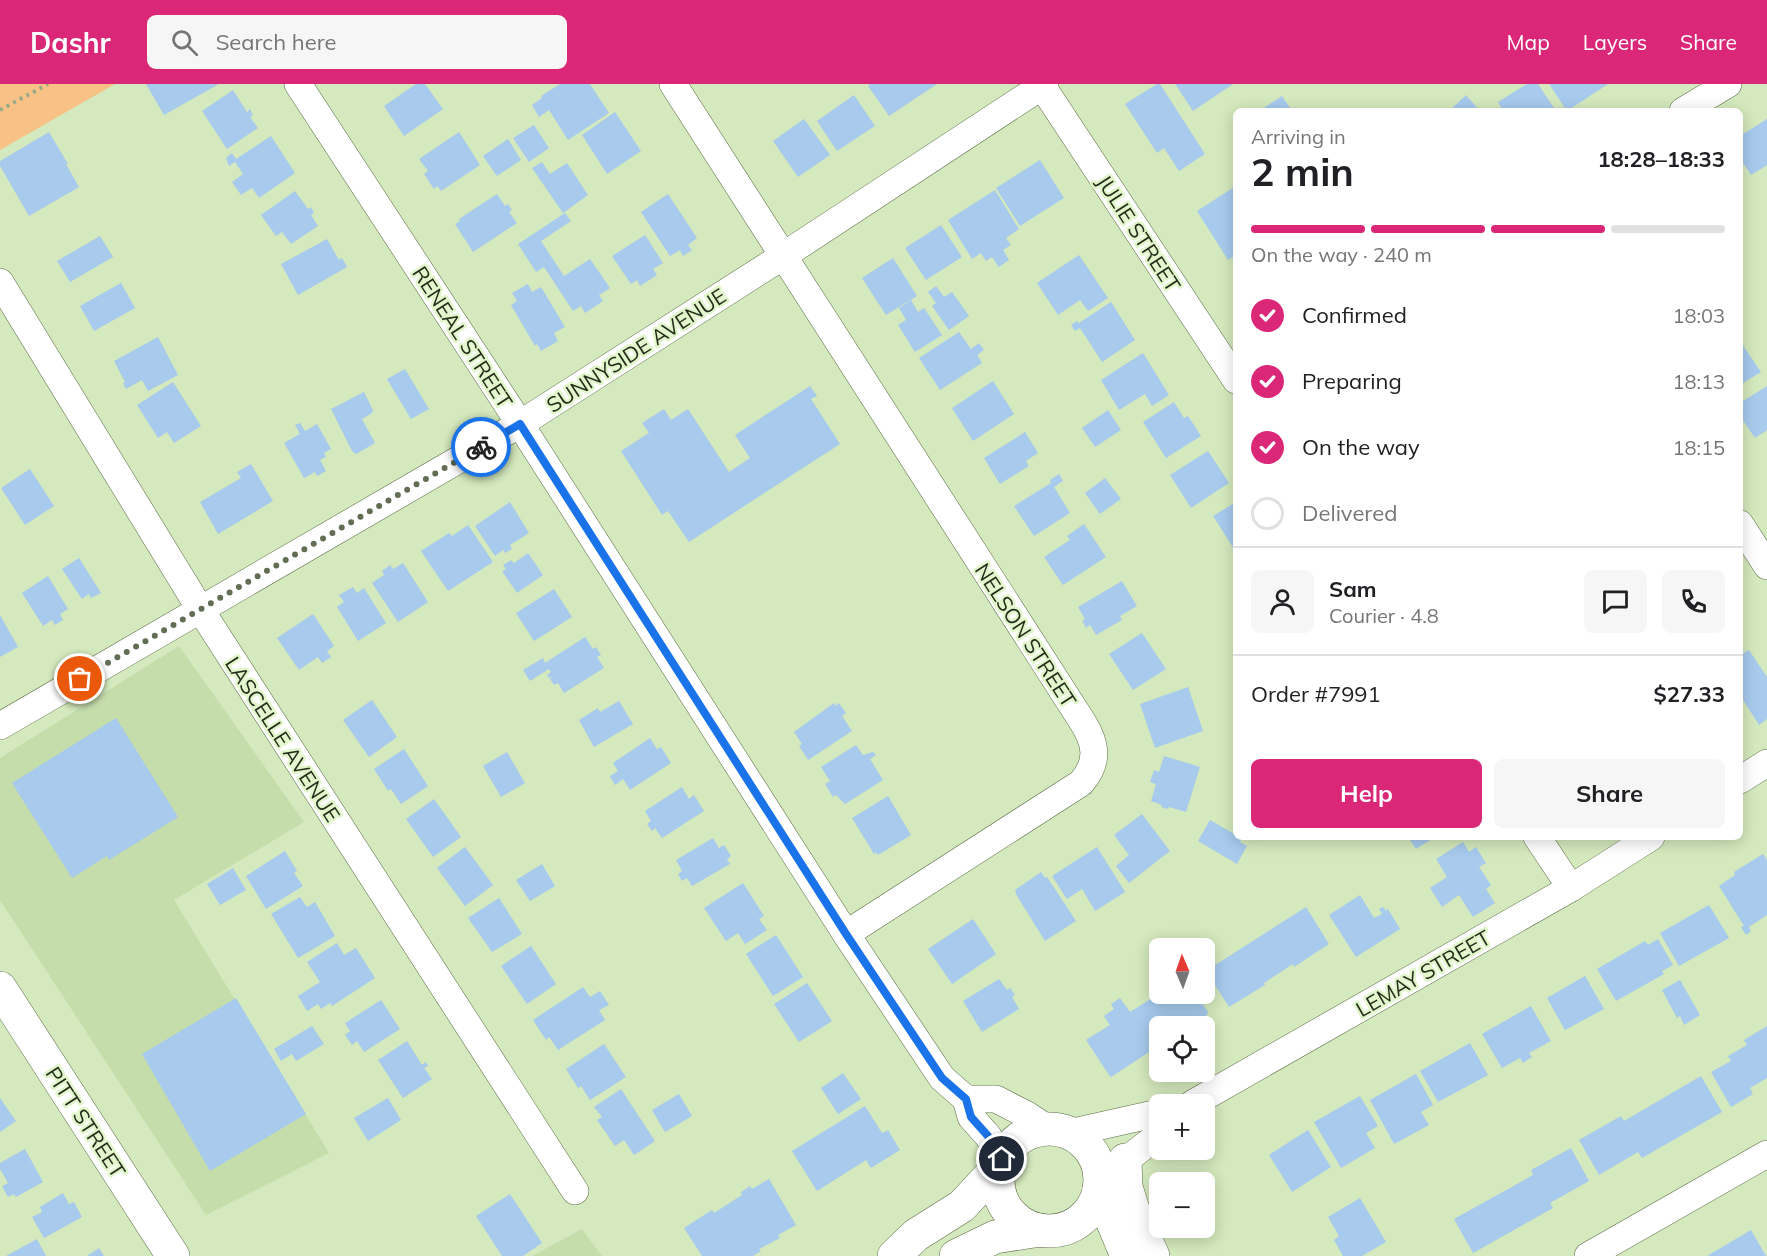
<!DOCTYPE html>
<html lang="en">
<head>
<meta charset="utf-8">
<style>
  :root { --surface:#fff; --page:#f6f6f6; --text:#202124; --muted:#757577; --line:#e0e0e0; --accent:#db2777 }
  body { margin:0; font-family:Mulish,sans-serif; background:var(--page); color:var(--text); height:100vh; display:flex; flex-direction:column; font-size:22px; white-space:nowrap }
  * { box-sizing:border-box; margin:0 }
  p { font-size:20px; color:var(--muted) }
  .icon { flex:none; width:33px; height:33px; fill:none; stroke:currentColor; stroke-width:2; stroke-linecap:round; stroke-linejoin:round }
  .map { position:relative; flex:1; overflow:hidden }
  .drawer { position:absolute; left:1233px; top:24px; width:510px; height:732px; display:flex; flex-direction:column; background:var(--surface); border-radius:9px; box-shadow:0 3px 15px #0003 }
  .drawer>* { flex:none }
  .needle { width:39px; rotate:358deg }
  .controls { position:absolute; left:1149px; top:854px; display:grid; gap:12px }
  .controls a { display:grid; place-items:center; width:66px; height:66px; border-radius:9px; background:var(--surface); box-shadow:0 3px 15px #0003; font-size:30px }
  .pin { position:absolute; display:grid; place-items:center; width:51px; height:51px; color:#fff; margin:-26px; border:3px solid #fff; border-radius:50%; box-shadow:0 2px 6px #0007 }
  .courier { position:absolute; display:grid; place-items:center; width:60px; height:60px; margin:-30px; border:4px solid #1a73e8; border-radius:50%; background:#fff; color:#222; box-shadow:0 2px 8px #0007 }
  .summary em { font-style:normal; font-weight:700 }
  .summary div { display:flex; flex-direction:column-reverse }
  .summary { display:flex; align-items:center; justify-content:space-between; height:102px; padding:0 18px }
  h1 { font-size:39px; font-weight:700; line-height:45px }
  .bar { display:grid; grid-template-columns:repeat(4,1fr); gap:9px 6px; align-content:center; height:72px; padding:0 18px }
  .bar i { height:8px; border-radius:4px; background:var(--line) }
  .bar .current { background:var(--accent) }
  .bar p { grid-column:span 4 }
  .line { display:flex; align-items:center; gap:15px; padding:0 18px; border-top:2px solid var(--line) }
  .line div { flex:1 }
  .round { display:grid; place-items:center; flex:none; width:63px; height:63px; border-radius:9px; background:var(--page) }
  ol { padding:0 18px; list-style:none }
  li { display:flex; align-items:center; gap:18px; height:66px }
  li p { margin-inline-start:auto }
  li .icon { padding:6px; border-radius:50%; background:var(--accent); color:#fff; stroke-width:4 }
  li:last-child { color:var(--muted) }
  li i { width:33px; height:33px; border:3px solid var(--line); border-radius:50% }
  .action { display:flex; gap:12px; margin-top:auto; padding:12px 18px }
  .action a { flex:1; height:69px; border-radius:9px; background:var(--accent); color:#fff; font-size:24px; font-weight:700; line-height:69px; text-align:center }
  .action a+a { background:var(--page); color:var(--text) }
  header { display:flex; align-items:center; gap:36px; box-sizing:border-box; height:84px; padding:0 30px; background:var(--accent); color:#fff }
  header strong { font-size:28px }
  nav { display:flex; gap:33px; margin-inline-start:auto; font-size:21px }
  .search { width:420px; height:54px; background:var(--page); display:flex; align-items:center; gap:15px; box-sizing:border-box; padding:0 21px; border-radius:9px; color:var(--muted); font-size:22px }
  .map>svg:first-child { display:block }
</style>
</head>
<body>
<header>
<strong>Dashr</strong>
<div class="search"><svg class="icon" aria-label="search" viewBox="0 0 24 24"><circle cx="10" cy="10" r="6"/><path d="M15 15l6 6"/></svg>Search here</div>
<nav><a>Map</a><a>Layers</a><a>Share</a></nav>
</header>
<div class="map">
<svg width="1767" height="1172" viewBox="0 0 1767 1172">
  <rect width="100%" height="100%" fill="#d4e9bd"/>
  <!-- built -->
  <g fill="#c5ddab">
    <path d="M179 562 304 738 174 816 329 1069 206 1131 0 816V674Z"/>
    <path d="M582 1145 602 1172H532Z"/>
  </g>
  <!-- green -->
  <path fill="#f8c287" d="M0 0H115L0 66Z"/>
  <!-- building -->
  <g fill="#a7caed">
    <path d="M146 0H219L164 31Z"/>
    <path d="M416 0H425L443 25 404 52 384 22Z"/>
    <path d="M560 0H590L609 29 568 56 549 26 539 33 532 21 542 14 541 12Z"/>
    <path d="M870 0H937L889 32 868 2Z"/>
    <path d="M1157 0H1160L1205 70 1179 87 1164 64 1157 69 1125 20Z"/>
    <path d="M1175 0H1233L1193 27Z"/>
    <path d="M1527 0H1538L1556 27H1503L1498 18Z"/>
    <path d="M1549 0H1608L1567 27Z"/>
    <path d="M233 6 247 28 250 25 253 31 250 33 258 44 227 65 202 27Z"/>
    <path d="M854 11 875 42 837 67 817 37Z"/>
    <path d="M1466 11 1480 27H1449Z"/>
    <path d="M1282 12 1292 27H1259Z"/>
    <path d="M615 28 641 67 607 90 582 51Z"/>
    <path d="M804 35 830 71 798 93 773 57Z"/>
    <path d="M1767 35V81L1751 91 1740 74V52Z"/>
    <path d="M534 41 549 64 529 78 513 54Z"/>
    <path d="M49 48 68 80H66L79 103 29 132 0 82V77Z"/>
    <path d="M459 48 480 81 441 107 437 102 434 105 424 90 428 87 419 75Z"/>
    <path d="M271 52 295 89 259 114 252 104 241 111 232 98 243 90 235 78 229 82 226 74 232 69 236 75Z"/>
    <path d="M508 55 521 76 497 92 483 72Z"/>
    <path d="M1040 76 1064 114 1020 142 996 104Z"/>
    <path d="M542 78 550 90 567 79 588 111 563 129 532 84Z"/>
    <path d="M1236 102V171L1228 176 1197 127Z"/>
    <path d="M995 106 1019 145 1006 154 1011 161 1003 166 1009 176 999 183 992 173 986 177 981 169 972 175 948 136Z"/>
    <path d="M295 107 308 125 311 123 314 129 311 131 318 142 291 160 282 148 276 152 261 131Z"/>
    <path d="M497 110 505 122 508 120 512 126 509 128 517 139 473 168 455 140 460 137 459 135Z"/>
    <path d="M668 110 697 154 688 161 692 166 683 172 680 166 670 172 641 128Z"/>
    <path d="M565 129 571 137 541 157 564 192 590 175 610 204 599 211 603 217 585 229 581 222 573 227 544 183 536 188 518 160Z"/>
    <path d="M941 141 962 173 926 196 905 164Z"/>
    <path d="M645 151 663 179 653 185 657 191 640 202 637 196 631 200 612 172Z"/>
    <path d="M100 152 113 173 70 198 57 177Z"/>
    <path d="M327 155 339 176 342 174 347 183 298 211 281 180Z"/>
    <path d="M1079 171 1108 214 1088 227 1080 216 1058 231 1037 199Z"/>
    <path d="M893 174 917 212 886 231 862 194Z"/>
    <path d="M121 199 135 224 94 247 80 222Z"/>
    <path d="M528 200 532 208 541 203 565 243 554 249 558 257 541 267 537 260 535 262 511 221 517 217 512 209Z"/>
    <path d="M936 202 944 213 952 208 969 232 949 246 932 222 936 219 928 208Z"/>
    <path d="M911 216 918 228 924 224 942 251 915 268 898 241 906 236 899 224Z"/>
    <path d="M1111 218 1135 256 1102 278 1080 244 1075 247 1071 241 1077 237 1079 239Z"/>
    <path d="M959 248 971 265 979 259 984 266 977 271 982 279 940 306 919 274Z"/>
    <path d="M158 253 178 291 148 307 142 296 126 305 123 299 125 298 114 277Z"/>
    <path d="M1740 257 1761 288 1740 301Z"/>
    <path d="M1143 269 1169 311 1152 322 1145 310 1119 326 1101 296Z"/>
    <path d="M405 285 429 325 411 335 387 295Z"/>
    <path d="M993 297 1014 330 973 357 952 324Z"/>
    <path d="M173 298 201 342 174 359 167 348 158 354 137 321Z"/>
    <path d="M810 302 817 312 811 315 840 360 689 458 668 427 662 431 621 367 649 349 642 339 664 325 671 336 688 325 729 388 750 374 735 351Z"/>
    <path d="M1767 302V346L1755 354 1740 332V319Z"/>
    <path d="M364 308 373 326 372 329 362 335 375 359 356 370 352 367 331 325Z"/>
    <path d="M1174 318 1184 334 1188 332 1201 352 1166 374 1143 338Z"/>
    <path d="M1108 326 1121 346 1095 363 1082 344Z"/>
    <path d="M300 339 305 347 317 340 331 365 324 369 326 373 320 376 326 387 317 392 315 388 304 394 284 359 300 350 295 341Z"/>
    <path d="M1025 348 1038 369 1026 377 1029 382 1000 400 984 374Z"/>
    <path d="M1208 367 1229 399 1191 424 1170 391Z"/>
    <path d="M251 380 273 417 218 450 200 418 241 394 237 388Z"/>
    <path d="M30 385 54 422 25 441 1 404Z"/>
    <path d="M1059 390 1063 397 1054 403 1070 429 1034 452 1014 422 1051 399 1050 396Z"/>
    <path d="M1105 394 1121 415 1100 430 1085 409Z"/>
    <path d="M510 418 529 449 510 461 512 465 505 469 503 466 495 472 475 442Z"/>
    <path d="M1236 418V468L1213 432Z"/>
    <path d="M1084 440 1106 473 1063 501 1044 473 1070 456 1067 452Z"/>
    <path d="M468 441 493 478 448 507 421 467 449 449 452 452Z"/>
    <path d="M528 469 543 491 517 509 502 487 506 485 503 481 511 476 514 479Z"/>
    <path d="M79 474 101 509 91 514 89 510 82 515 62 485Z"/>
    <path d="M403 479 428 518 398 538 372 499 384 491 382 487 390 481 393 485Z"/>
    <path d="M48 492 68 525 60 530 63 536 55 541 52 536 43 542 22 509Z"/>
    <path d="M1122 497 1137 522 1120 532 1122 536 1096 551 1090 541 1086 544 1082 537 1085 535 1078 523Z"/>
    <path d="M353 503 357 509 364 504 386 539 358 557 337 523 344 518 339 511Z"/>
    <path d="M554 505 572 533 534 557 516 529Z"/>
    <path d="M313 530 334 562 327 567 331 573 322 579 318 573 299 586 277 554Z"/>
    <path d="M0 531 18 563 0 573Z"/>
    <path d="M1142 549 1166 585 1133 606 1109 570Z"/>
    <path d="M585 553 593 565 596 563 601 571 597 573 604 584 564 609 558 599 554 601 550 595 553 592 549 594 547 591 551 588 549 585 530 597 523 586 543 574 545 579Z"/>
    <path d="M1749 566 1767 593V635L1759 641 1740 611V571Z"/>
    <path d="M1188 603 1203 647 1155 664 1140 620Z"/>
    <path d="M372 616 397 653 369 673 343 636Z"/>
    <path d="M619 617 633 640 594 663 579 636 598 624 600 628Z"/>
    <path d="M834 619 836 622 839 619 846 629 842 632 852 647 808 676 799 662 802 660 794 648Z"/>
    <path d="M116 634 178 733 109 776 107 772 72 794 12 699Z"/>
    <path d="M650 654 657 665 661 663 671 679 630 706 623 695 615 701 610 692 618 687 613 679Z"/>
    <path d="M856 661 863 671 873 668 876 671 870 675 883 696 845 720 836 711 833 713 825 700 830 697 821 683Z"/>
    <path d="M404 665 428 702 401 720 391 705 388 707 374 685Z"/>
    <path d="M507 668 525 699 501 713 483 682Z"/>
    <path d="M1164 672 1200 683 1186 728 1169 723 1168 725 1161 723 1162 721 1151 717 1156 700 1150 698 1154 686 1159 688Z"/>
    <path d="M682 703 689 715 694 711 704 727 662 754 655 744 652 747 647 740 651 737 645 727Z"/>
    <path d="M888 712 911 751 878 771 876 768 874 770 852 734Z"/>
    <path d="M434 715 461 753 433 773 406 735Z"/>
    <path d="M1142 730 1170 767 1129 799 1116 782 1129 771 1114 751Z"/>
    <path d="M1210 736 1236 751V753L1242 754 1240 758 1247 762 1237 780 1198 757Z"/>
    <path d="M1408 753H1435L1416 765Z"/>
    <path d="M713 754 719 764 724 761 731 772 727 775 730 780 692 802 687 794 682 797 678 790 682 787 676 776Z"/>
    <path d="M1463 758 1469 768 1476 763 1486 779 1479 783 1491 801 1486 805 1495 819 1473 833 1459 811 1442 823 1430 804 1447 793 1436 775Z"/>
    <path d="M465 763 493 801 465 822 437 784Z"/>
    <path d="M1097 763 1125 808 1095 827 1082 805 1067 815 1052 792Z"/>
    <path d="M285 767 297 787 294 789 303 802 266 825 246 792Z"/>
    <path d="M1763 770 1767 776V831L1749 843 1751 847 1746 851 1741 843 1744 842 1719 802 1735 791 1734 788Z"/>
    <path d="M542 780 555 802 530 817 516 796Z"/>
    <path d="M233 784 246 806 220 821 207 800Z"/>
    <path d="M1041 788 1045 794 1047 793 1076 837 1045 857 1017 812 1015 806Z"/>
    <path d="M743 799 764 832 759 835 767 846 745 860 738 849 726 857 704 824Z"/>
    <path d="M1360 811 1374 834 1382 830 1379 825 1383 823 1386 827 1388 825 1400 845 1356 873 1329 831Z"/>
    <path d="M300 813 307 823 315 818 335 852 298 874 271 830Z"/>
    <path d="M499 814 522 850 492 868 468 834Z"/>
    <path d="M1709 821 1729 854 1679 882 1660 849Z"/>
    <path d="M1306 823 1329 860 1294 883 1293 880 1264 899 1265 901 1229 923 1206 887Z"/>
    <path d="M973 835 996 870 952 900 928 865Z"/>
    <path d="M776 851 803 893 773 912 746 870Z"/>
    <path d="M1658 855 1673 881 1662 887 1664 890 1616 917 1597 885 1645 857 1648 861Z"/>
    <path d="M337 859 344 871 356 864 375 894 332 922 330 919 321 925 318 920 307 927 298 912 320 898 307 878Z"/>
    <path d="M531 862 556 900 527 920 501 882Z"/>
    <path d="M1585 892 1604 925 1565 946 1547 914Z"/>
    <path d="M999 895 1007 906 1010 904 1015 911 1012 913 1019 925 982 948 963 917Z"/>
    <path d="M1680 896 1700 931 1684 941 1680 932 1677 934 1662 906Z"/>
    <path d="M807 899 832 937 799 958 774 920Z"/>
    <path d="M583 903 590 913 600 907 609 921 599 926 605 936 558 966 549 953 546 956 533 936Z"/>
    <path d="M1160 909H1195L1208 928 1207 931 1190 942H1160V961L1111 993 1109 991 1086 956 1110 941 1104 932 1114 925 1111 920 1120 914 1130 928Z"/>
    <path d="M236 914 306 1030 210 1087 142 970Z"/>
    <path d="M381 916 400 945 364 968 357 957 352 961 345 951 350 947 345 939Z"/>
    <path d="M1531 922 1551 957 1529 969 1532 973 1523 979 1520 974 1502 984 1482 950Z"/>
    <path d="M312 942 324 960 296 977 292 970 281 977 274 965Z"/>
    <path d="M1767 942V994L1750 1004 1753 1010 1731 1023 1711 988 1731 977 1728 972 1747 961 1744 956Z"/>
    <path d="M407 957 422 981 426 978 428 982 424 984 432 995 403 1014 378 976Z"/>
    <path d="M1470 959 1488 991 1438 1018 1420 987Z"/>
    <path d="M604 960 626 993 590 1016 581 1002 578 1004 566 985Z"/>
    <path d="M843 989 861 1015 838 1030 821 1004Z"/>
    <path d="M1416 990 1433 1021 1421 1028 1429 1041 1394 1060 1370 1016Z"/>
    <path d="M1701 992 1722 1028 1642 1074 1638 1068 1599 1091 1579 1056 1621 1032 1624 1037Z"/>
    <path d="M621 1005 655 1057 634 1071 624 1056 615 1062 597 1036 602 1033 594 1023Z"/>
    <path d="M679 1010 692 1032 665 1048 652 1026Z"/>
    <path d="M1360 1012 1378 1042 1366 1049 1375 1064 1341 1084 1314 1038Z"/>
    <path d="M0 1014 16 1037 0 1048Z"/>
    <path d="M388 1014 401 1036 368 1057 354 1034Z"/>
    <path d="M865 1022 882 1049 888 1046 900 1066 871 1084 866 1076 817 1107 792 1067Z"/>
    <path d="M1308 1046 1331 1083 1292 1108 1269 1071Z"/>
    <path d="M1571 1064 1589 1097 1550 1119 1553 1124 1473 1169 1454 1135 1533 1091 1531 1086Z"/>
    <path d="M25 1065 43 1098 16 1113 14 1110 8 1113 2 1102 8 1099 0 1085V1079Z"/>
    <path d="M769 1095 796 1141 778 1151 780 1154 759 1165 761 1167 753 1172H702L684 1144 712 1126 714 1129 742 1111 741 1108 750 1102 752 1105Z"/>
    <path d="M63 1109 69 1120 74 1118 82 1133 44 1154 32 1133 42 1128 40 1123Z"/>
    <path d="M510 1110 542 1159 523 1172H502L476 1132Z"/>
    <path d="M1360 1114 1386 1158 1362 1172H1343L1334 1156 1339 1152 1328 1133Z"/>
    <path d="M1751 1146 1766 1172H1707Z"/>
    <path d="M37 1155 46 1172H6Z"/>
    <path d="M99 1164 104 1172H87Z"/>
  </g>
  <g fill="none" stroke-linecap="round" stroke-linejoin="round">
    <defs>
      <g id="minor">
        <path d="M298 0 520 340 846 850 942 994 966 1015 971 1033 988 1052 1002 1075"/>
        <path d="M673 0 1082 637C1096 659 1100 677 1081 699L846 850"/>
        <path d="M1042 2 1236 296"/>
        <path d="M1683 27 1728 0"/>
        <path d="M0 198 200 525 575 1107"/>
        <path d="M1740 440 1767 482"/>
        <path d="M0 642 520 340 783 172 1045 0"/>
        <path d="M1740 696 1767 679"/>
        <path d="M1537 753 1571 804"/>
        <path d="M966 1015H996L1027 1031 1048 1045"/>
        <path d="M1192 1020 1571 804 1651 753"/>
        <path d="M1069 1049 1154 1030H1160"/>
        <path d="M1100 1096 1160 1050"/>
        <path d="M1588 1172 1767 1070"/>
      </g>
      <g id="tertiary">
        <path d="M0 904 173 1172"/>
        <circle cx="1049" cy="1096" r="51"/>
        <path d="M1125 1076 1126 1103 1136 1135 1153 1172"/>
        <path d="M1099 1105 1127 1172"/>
        <path d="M894 1172 916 1151 962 1122 1000 1081"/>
        <path d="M956 1172 995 1153 1040 1146"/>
      </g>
    </defs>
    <!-- minor casing -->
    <use href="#minor" stroke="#5a6b44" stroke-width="28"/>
    <!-- tertiary casing -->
    <use href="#tertiary" stroke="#5a6b44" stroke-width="34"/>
    <!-- path -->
    <path stroke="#98a986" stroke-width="4" stroke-dasharray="3 4.5" stroke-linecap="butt" d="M0 26 48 0"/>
    <!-- minor -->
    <use href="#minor" stroke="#fff" stroke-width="27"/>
    <!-- tertiary -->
    <use href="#tertiary" stroke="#fff" stroke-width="33"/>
  </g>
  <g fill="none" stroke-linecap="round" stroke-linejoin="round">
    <!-- done -->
    <path stroke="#626e54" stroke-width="6" stroke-dasharray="0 10.8" d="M80 595 481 363"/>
    <!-- route -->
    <path stroke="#1a73e8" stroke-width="8" d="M481 363 520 340 846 850 942 994 966 1015 971 1033 988 1052 1002 1075"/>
  </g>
  <g text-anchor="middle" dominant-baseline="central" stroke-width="5" stroke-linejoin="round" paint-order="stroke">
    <!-- street labels -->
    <g font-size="21" fill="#242c1b" stroke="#e1f6ca">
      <text transform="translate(1139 149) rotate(57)">JULIE STREET</text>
      <text transform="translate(463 253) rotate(57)">RENEAL STREET</text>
      <text transform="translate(636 266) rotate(-33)">SUNNYSIDE AVENUE</text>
      <text transform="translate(1026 551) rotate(57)">NELSON STREET</text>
      <text transform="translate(283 655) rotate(57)">LASCELLE AVENUE</text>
      <text transform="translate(1423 889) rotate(-30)">LEMAY STREET</text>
      <text transform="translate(86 1038) rotate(57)">PITT STREET</text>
    </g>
  </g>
</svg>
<div class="controls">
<a><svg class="needle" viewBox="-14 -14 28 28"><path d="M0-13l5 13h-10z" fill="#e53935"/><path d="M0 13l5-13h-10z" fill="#757577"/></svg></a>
<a><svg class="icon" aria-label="locate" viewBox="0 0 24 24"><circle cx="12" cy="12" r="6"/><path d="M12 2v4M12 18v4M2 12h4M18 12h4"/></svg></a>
<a>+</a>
<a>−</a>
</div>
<div class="pin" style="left:80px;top:595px;background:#ea580c"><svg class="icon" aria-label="bag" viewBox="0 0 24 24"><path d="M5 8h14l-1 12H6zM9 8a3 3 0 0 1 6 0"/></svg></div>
<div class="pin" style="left:1002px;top:1075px;background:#1f2937"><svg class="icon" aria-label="home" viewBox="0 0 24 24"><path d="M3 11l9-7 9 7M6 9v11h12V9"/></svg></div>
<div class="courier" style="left:481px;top:363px"><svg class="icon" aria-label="bike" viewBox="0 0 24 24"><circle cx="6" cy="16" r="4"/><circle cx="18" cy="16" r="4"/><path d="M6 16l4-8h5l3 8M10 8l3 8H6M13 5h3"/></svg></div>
<section class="drawer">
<div class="summary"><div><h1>2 min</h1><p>Arriving in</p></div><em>18:28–18:33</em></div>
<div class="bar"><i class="current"></i><i class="current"></i><i class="current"></i><i></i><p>On the way · 240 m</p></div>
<ol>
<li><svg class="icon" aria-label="check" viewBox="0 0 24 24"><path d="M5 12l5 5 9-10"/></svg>Confirmed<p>18:03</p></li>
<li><svg class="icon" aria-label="check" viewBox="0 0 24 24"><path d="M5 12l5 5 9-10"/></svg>Preparing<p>18:13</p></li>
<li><svg class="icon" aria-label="check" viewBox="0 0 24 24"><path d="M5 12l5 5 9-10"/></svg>On the way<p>18:15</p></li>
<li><i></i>Delivered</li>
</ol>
<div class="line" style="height:108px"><a class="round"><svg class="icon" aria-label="person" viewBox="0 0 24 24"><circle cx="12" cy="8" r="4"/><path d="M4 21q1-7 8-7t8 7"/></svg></a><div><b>Sam</b><p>Courier · 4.8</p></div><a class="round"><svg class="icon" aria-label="chat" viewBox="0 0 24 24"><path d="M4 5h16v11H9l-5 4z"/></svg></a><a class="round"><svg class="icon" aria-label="phone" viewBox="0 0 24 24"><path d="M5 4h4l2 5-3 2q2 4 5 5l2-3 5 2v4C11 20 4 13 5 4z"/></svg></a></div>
<div class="line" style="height:78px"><div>Order #7991</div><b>$27.33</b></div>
<div class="action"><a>Help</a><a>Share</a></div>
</section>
</div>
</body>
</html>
